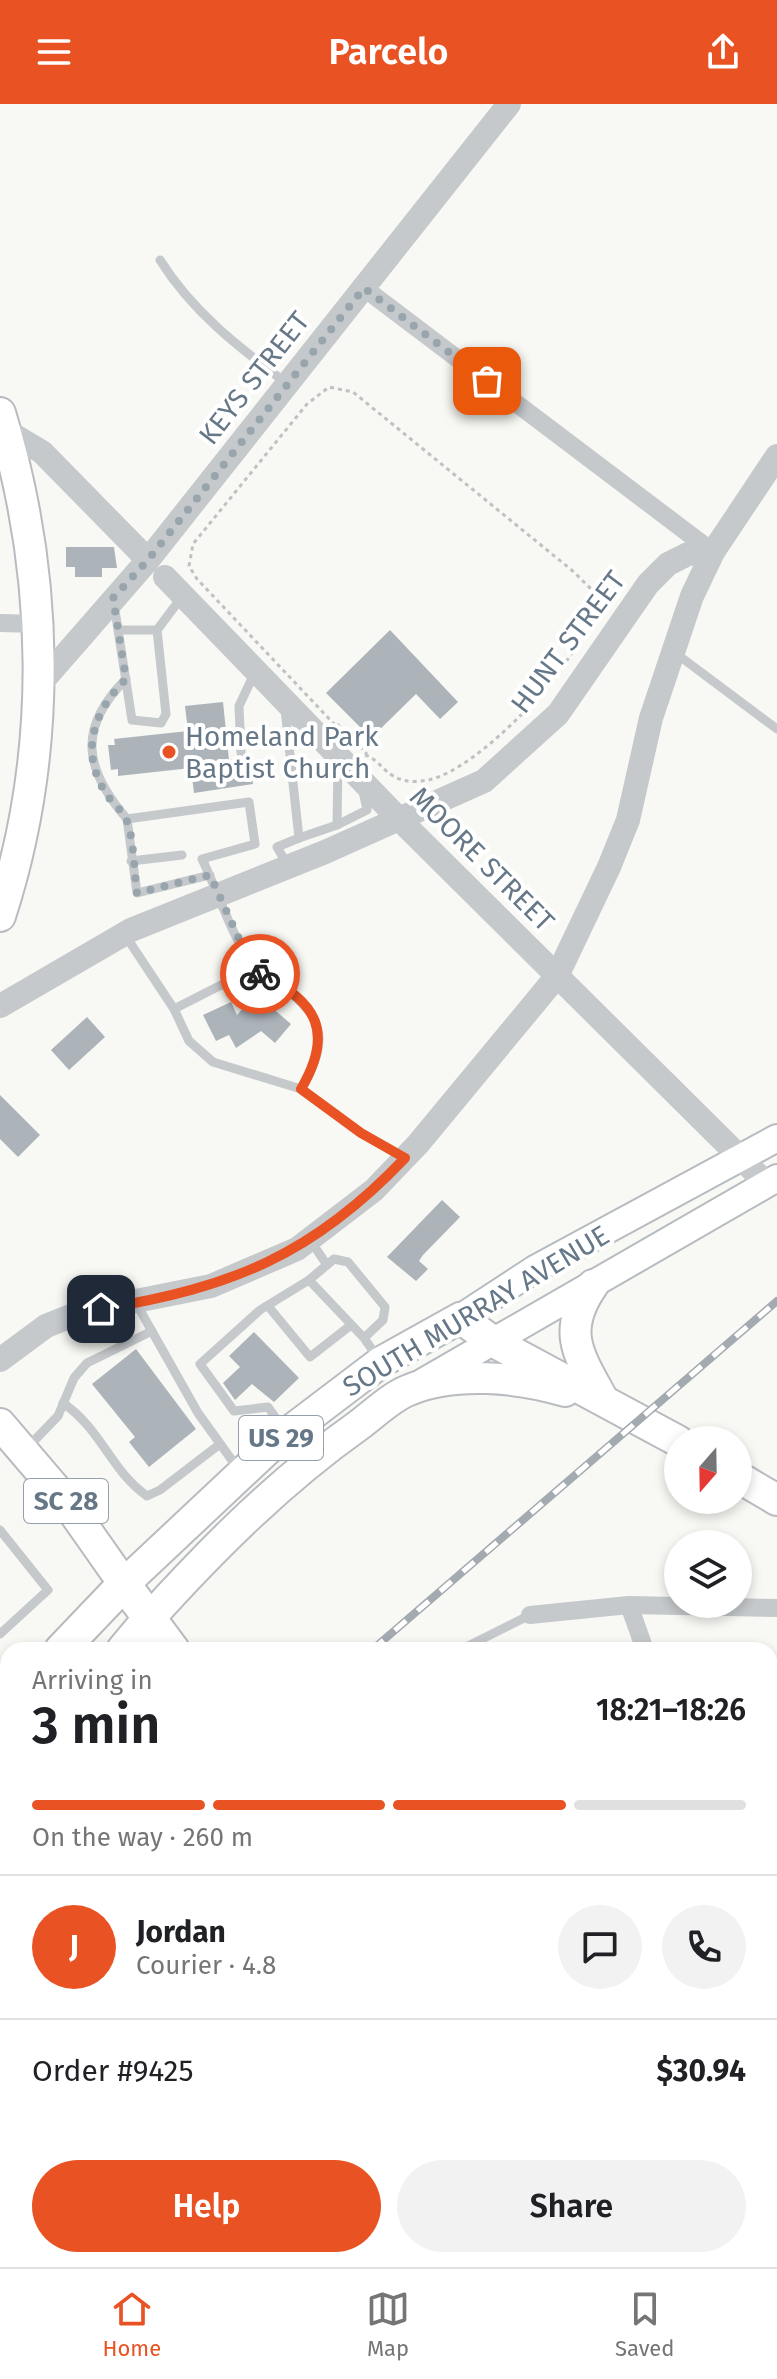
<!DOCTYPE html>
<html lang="en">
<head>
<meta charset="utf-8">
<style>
  :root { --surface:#fff; --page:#f2f2f2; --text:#202124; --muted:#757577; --line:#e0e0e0; --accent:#e95323 }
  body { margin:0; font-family:"Fira Sans",sans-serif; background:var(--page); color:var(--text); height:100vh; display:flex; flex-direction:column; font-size:30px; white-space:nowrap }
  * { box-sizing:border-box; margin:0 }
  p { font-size:26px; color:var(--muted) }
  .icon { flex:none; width:44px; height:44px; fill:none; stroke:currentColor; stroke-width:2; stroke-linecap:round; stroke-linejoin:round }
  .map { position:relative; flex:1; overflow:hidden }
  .sheet { position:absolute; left:0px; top:1538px; width:778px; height:626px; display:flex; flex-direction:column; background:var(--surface); border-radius:24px 24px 0 0; box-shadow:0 4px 12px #0003 }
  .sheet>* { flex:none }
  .needle { width:52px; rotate:200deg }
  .controls { position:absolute; left:664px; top:1322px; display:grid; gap:16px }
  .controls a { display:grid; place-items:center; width:88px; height:88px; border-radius:50%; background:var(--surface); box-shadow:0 4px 12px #0003; font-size:40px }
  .pin { position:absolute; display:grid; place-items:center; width:68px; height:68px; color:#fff; margin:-34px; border-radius:16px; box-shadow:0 4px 12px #0006 }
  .courier { position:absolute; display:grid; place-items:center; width:80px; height:80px; margin:-40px; border:6px solid #e95323; border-radius:50%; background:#fff; color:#222; box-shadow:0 2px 10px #0007 }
  .summary em { font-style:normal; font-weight:600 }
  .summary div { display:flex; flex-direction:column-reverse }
  .summary { display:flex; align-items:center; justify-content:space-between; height:136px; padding:0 32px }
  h1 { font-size:52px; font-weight:600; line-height:60px }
  .bar { display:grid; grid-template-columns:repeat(4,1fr); gap:12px 8px; align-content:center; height:96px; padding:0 32px }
  .bar i { height:10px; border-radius:6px; background:var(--line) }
  .bar .current { background:var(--accent) }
  .bar p { grid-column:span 4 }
  .line { display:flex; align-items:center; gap:20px; padding:0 32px; border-top:2px solid var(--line) }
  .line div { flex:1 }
  .round { display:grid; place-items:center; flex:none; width:84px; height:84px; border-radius:42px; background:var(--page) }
  .primary-button { display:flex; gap:16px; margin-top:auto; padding:16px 32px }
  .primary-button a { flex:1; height:92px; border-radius:48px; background:var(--accent); color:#fff; font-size:32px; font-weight:600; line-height:92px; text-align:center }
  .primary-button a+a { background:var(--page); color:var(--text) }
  header { display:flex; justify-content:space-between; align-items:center; height:104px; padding:0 32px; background:var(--accent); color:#fff; font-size:36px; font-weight:600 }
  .dock { display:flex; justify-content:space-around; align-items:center; height:112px; border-top:2px solid var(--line); background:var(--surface); font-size:22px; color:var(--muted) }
  .dock a { display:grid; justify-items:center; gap:4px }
  .dock .current { color:var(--accent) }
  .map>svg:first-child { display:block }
</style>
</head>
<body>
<header><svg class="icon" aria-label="menu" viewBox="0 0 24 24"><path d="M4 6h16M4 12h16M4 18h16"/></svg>Parcelo<svg class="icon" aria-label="share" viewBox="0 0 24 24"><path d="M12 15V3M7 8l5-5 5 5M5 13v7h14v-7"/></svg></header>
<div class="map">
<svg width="777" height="2163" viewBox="0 0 777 2163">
  <rect width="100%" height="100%" fill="#f8f8f4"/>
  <!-- building -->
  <g fill="#acb4ba">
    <path d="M66 443H114L117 464H102V473H75V463H66Z"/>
    <path d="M390 526 458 598 440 615 416 590 371 634 326 589Z"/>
    <path d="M223 598 229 656 250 654 253 680 194 689 191 664 118 672V665L111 666 108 641H115L114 635 188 627 185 602Z"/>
    <path d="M256 890 291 920 275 939 261 927 236 944 229 931 216 937 203 911 231 898 237 911Z"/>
    <path d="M87 913 105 933 69 966 51 946Z"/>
    <path d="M0 991 40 1031 18 1053 0 1035Z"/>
    <path d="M442 1096 460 1113 423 1151 419 1157 428 1165 416 1177 387 1153Z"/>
    <path d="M254 1228 299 1274 274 1298 252 1280 235 1296 223 1279 240 1263 229 1252Z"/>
    <path d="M136 1245 196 1325 149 1363 129 1338 135 1333 92 1280Z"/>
  </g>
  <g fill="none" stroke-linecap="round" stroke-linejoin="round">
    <defs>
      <g id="secondary">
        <path d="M460 1214 535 1165 777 1034"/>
        <path d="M423 1278 777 1074"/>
      </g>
      <g id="primary">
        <path d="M0 309C50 472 53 649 0 812"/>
        <path d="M593 1181C561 1227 578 1250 602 1294"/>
        <path d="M0 1320 65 1396 124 1480 273 1340 381 1258 460 1214 494 1238 678 1337"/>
        <path d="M738 1373 777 1396"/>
        <path d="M148 1516C213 1444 280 1377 359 1321 374 1310 391 1293 409 1286 454 1267 519 1273 565 1287"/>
      </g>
      <g id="trunk">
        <path d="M61 1546 124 1480 173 1546"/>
        <path d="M123 1546 148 1516"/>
        <path d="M0 1625 8 1614"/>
        <path d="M0 1712 8 1700"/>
        <path d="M521 2156 524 2163"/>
      </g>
    </defs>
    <!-- secondary casing -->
    <use href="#secondary" stroke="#b5bbbf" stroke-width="30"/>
    <!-- primary casing -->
    <use href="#primary" stroke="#b8bcc0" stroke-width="34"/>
    <!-- trunk casing -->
    <use href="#trunk" stroke="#b8bbbe" stroke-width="36"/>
    <!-- path -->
    <g stroke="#bfc1c3" stroke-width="3" stroke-dasharray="4 4" stroke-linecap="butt">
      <path d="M337 620 367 650"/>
      <path d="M335 621 197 475 189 462 193 440 307 300 329 283 353 288 574 468 592 486C592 494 593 503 591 511 578 560 479 666 428 676 387 684 385 657 365 651"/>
    </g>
    <!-- service -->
    <g stroke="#c5c9cc" stroke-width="9">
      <path d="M160 156C192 207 237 242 285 278"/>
      <path d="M114 500 132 616 161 619 166 610 157 526 181 494"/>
      <path d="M119 526H157"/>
      <path d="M674 548 777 625"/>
      <path d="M126 575C77 624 84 665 127 715"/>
      <path d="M285 605 299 734 277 743 287 760"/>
      <path d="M241 649 239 602 255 568"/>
      <path d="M337 721 367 706 363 687"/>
      <path d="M299 734 337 721 338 657"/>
      <path d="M131 757 182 751"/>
      <path d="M210 771 137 789 127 715 249 698 255 740 202 755C218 788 231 830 252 861 259 870 267 872 276 878 324 911 331 935 301 985"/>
      <path d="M125 831 174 905 189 937 213 958 301 985 361 1029 402 1052"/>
      <path d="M174 905 231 876 259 869"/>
      <path d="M310 1136 327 1161"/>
      <path d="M136 1199 198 1309 239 1366"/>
      <path d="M268 1202 310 1253 351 1221"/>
      <path d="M364 1234 383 1216 385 1203 348 1158 334 1155 309 1176 364 1234 378 1254"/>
      <path d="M63 1299C102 1326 111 1367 147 1392L160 1386 220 1340"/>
      <path d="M283 1324 268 1303 234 1307 200 1260 260 1206 309 1176"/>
      <path d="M26 1345 58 1312 74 1274 87 1259 152 1227"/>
      <path d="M0 1426 48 1486 0 1530"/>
      <path d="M460 1546 530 1511"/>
    </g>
    <!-- minor -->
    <g stroke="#c5c9cc" stroke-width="18">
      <path d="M364 184 713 448"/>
      <path d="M0 519 38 520"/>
      <path d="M629 1501 645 1546"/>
      <path d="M530 1511 629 1501 777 1504"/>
      <path d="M770 1792 777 1805"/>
    </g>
    <!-- tertiary -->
    <g stroke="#c5c9cc" stroke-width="24">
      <path d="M5 326 42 348 148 456"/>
      <path d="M165 473 400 716 767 1080"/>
      <path d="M39 581 148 456 509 0"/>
      <path d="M0 902 131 826 325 748 484 677 558 610 648 480 668 460 688 450 713 448"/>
      <path d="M0 1256 46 1222 81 1208 211 1182 297 1145 374 1086 418 1040 557 872 609 763 628 716 651 614 692 492 713 448 777 352"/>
    </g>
    <!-- secondary -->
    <use href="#secondary" stroke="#fff" stroke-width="26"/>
    <!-- primary -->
    <use href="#primary" stroke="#fff" stroke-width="30"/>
    <!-- trunk -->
    <use href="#trunk" stroke="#fff" stroke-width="32"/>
    <defs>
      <g id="rail">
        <path d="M372 1546 777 1197"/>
        <path d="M0 1878 8 1869"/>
      </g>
    </defs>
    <!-- rail casing -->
    <use href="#rail" stroke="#a3aab0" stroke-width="8"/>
    <!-- rail -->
    <use href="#rail" stroke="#fff" stroke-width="5" stroke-dasharray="15" stroke-linecap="butt"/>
  </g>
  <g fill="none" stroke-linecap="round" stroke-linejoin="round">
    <!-- done -->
    <path stroke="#99a5ad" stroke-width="8" stroke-dasharray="0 14.4" d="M260 870 249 857 210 771 137 789C134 770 134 731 126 715 122 706 112 699 107 691 79 649 93 608 126 575L113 494 148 456 364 184 487 277"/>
    <!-- route -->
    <path stroke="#e95323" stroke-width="10" d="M101 1205C231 1184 313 1151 405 1054L361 1029 301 985C334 929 318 897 260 870"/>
  </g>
  <!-- markers -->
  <circle fill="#e95323" stroke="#fff" stroke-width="3" cx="169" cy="648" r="8"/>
  <g text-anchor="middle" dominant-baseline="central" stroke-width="8" stroke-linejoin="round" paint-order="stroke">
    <!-- shield labels -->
    <g fill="#fff" stroke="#94a0ab" stroke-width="2">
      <rect x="239" y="1312" width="84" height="44" rx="6"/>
      <rect x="24" y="1375" width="84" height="44" rx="6"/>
    </g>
    <g font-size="26" font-weight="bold" fill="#667887">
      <text x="281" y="1334">US 29</text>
      <text x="66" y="1397">SC 28</text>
    </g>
    <!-- street labels -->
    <g font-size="28" fill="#667887" stroke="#fff">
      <text transform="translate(254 274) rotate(-52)">KEYS STREET</text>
      <text transform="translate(568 538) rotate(-53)">HUNT STREET</text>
      <text transform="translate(482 755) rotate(45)">MOORE STREET</text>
      <text transform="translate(476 1207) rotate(-31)">SOUTH MURRAY AVENUE</text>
    </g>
    <!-- poi labels -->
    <g font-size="28" fill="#667887" stroke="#fff" text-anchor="start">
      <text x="185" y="632">Homeland Park<tspan x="185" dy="32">Baptist Church</tspan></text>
    </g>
  </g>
</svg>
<div class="controls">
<a><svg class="needle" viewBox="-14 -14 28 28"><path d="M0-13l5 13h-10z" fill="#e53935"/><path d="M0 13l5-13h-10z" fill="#757577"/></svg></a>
<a><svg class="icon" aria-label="layers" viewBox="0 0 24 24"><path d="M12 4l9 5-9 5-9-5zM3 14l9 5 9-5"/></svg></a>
</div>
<div class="pin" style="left:487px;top:277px;background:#ea580c"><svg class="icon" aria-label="bag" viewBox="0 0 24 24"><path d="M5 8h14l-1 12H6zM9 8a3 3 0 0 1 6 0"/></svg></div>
<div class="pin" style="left:101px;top:1205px;background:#1f2937"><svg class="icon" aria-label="home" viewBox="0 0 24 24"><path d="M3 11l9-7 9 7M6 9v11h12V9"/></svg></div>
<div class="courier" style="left:260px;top:870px"><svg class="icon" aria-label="bike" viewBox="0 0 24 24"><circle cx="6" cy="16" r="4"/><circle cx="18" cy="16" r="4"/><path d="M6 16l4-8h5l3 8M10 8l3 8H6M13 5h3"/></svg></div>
<section class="sheet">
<div class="summary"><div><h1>3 min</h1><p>Arriving in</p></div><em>18:21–18:26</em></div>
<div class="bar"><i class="current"></i><i class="current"></i><i class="current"></i><i></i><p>On the way · 260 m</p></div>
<div class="line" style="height:144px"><b class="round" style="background:var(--accent);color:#fff">J</b><div><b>Jordan</b><p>Courier · 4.8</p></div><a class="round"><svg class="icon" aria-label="chat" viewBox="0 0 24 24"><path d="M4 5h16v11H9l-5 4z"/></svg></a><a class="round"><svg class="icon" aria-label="phone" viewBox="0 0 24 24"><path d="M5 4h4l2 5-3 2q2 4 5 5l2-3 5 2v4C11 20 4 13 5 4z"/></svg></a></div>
<div class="line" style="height:104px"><div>Order #9425</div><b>$30.94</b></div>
<div class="primary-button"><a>Help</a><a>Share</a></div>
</section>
</div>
<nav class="dock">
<a class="current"><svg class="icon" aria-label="home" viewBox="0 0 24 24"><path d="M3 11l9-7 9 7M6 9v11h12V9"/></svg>Home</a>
<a><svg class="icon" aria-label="map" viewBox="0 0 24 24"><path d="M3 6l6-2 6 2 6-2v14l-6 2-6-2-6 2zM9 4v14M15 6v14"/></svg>Map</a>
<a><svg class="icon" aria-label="saved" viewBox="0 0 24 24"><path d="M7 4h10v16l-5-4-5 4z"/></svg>Saved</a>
</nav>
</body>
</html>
